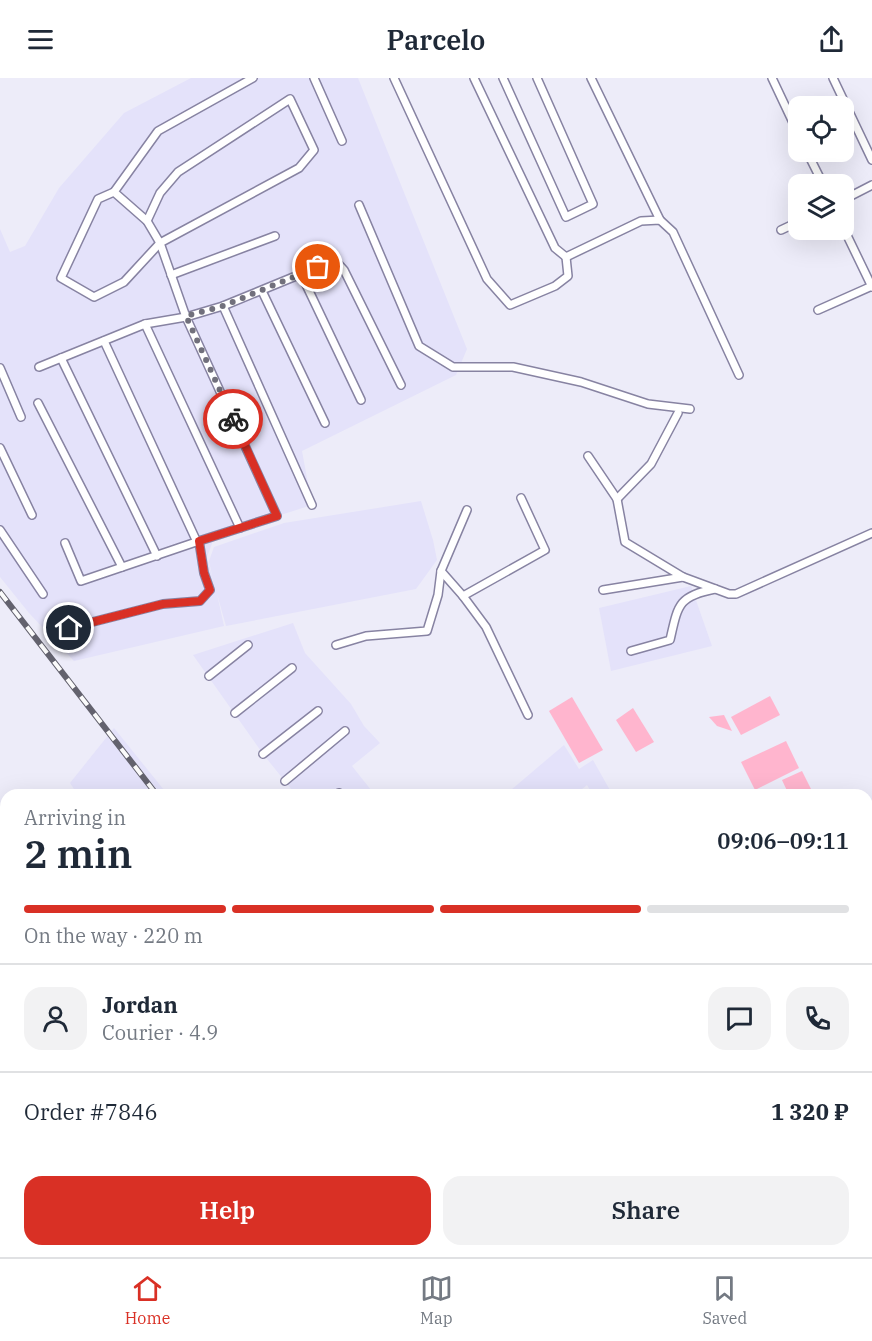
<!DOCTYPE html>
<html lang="en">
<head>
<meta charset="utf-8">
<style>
  :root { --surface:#fff; --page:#f2f2f3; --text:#1f2937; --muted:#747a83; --line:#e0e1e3; --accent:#d93025 }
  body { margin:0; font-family:"IBM Plex Serif",serif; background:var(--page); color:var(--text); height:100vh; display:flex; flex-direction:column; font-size:22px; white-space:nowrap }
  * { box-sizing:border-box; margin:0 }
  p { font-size:20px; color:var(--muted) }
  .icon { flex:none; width:33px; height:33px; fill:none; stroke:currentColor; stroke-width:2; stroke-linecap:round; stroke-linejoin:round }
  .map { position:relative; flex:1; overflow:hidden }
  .sheet { position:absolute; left:0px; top:711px; width:873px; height:468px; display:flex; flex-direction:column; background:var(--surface); border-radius:18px 18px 0 0; box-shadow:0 6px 24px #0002 }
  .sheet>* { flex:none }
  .controls { position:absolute; left:788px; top:18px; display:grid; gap:12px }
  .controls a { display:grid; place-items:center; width:66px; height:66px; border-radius:12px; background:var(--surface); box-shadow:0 6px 24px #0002; font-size:30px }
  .pin { position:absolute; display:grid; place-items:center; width:51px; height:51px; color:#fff; margin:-26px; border:3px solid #fff; border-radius:50%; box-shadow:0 2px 6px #0007 }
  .courier { position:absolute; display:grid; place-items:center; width:60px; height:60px; margin:-30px; border:4px solid #d93025; border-radius:50%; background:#fff; color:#222; box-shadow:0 2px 8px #0007 }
  .overview em { font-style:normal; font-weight:600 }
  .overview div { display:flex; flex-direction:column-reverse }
  .overview { display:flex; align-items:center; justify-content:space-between; height:102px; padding:0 24px }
  h1 { font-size:39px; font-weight:600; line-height:45px }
  .bar { display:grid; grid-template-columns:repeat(4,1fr); gap:9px 6px; align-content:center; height:72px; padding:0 24px }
  .bar i { height:8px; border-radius:4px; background:var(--line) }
  .bar .selected { background:var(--accent) }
  .bar p { grid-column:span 4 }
  .line { display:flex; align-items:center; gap:15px; padding:0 24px; border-top:2px solid var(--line) }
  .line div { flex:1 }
  .round { display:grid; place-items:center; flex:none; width:63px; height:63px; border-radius:18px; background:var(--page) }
  .button { display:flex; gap:12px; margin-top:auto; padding:12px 24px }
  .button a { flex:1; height:69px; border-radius:18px; background:var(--accent); color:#fff; font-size:24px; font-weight:600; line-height:69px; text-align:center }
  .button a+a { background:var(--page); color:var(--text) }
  header { display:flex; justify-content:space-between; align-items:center; height:78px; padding:0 24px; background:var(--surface); font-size:27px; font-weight:600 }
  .dock { display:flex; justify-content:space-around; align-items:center; height:84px; border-top:2px solid var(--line); background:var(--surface); font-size:16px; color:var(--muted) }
  .dock a { display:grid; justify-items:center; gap:3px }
  .dock .selected { color:var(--accent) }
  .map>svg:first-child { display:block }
</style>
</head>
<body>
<header><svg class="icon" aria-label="menu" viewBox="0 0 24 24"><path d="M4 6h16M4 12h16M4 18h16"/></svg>Parcelo<svg class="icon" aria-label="share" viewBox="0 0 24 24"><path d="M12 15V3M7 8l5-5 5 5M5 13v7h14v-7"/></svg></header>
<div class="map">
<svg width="872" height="1179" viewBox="0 0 872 1179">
  <rect width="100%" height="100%" fill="#edecf9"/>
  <!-- built -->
  <g fill="#e4e2fa">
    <path d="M191 0H358L467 271 456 297 302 373 312 427 240 450 213 463 207 479 213 502 209 483 214 469 284 445 421 423 433 462 437 482 416 511 226 548 217 516 224 548 74 583 29 535 0 499V151L10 174 25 168 59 110 124 35Z"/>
    <path d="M691 508 712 568 611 593 599 530Z"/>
    <path d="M293 545 305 575 351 626 364 648 380 665 352 688 375 717H296L263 676 193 577Z"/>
    <path d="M114 650 168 717H78L70 705Z"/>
    <path d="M564 667 579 691 593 682 611 714 605 717H593L587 707 575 717H505Z"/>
    <path d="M0 937 6 941V1034L0 1030Z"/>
    <path d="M103 1173H295L291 1179H107Z"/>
    <path d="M319 1173H544L548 1179H324Z"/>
  </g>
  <!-- green -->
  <g fill="#ffb5ce">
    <path d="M770 618 780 637 741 657 731 639Z"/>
    <path d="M572 619 603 672 579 685 549 633Z"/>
    <path d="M633 630 654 664 636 674 616 642Z"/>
    <path d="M724 637 732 653 717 648 709 639Z"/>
    <path d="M786 663 799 690 755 712 741 684Z"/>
    <path d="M802 693 814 717H789L782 702Z"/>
    <path d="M872 841V937L867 940V844Z"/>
  </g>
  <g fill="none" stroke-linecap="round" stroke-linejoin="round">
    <defs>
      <g id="service">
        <path d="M314 0 342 63"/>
        <path d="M394 0 487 201 510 227 555 208 568 198 566 179"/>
        <path d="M474 0 555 170 566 179 641 143 660 142 673 154 739 297"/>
        <path d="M503 0 566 139 593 126 537 0"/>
        <path d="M591 0 660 142"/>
        <path d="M772 0 798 55"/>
        <path d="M833 0 872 82"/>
        <path d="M807 74 823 106"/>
        <path d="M114 114 98 121 61 200 94 219 124 204 160 165 299 90 314 72 290 21 178 94 160 115 147 143"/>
        <path d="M843 122 872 107"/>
        <path d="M359 127 419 268 453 289H513L581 304 648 326 690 331"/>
        <path d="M843 149 872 209"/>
        <path d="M781 152 798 144"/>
        <path d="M301 196 361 322"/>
        <path d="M171 197 275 158"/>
        <path d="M262 213 325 345"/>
        <path d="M223 228 312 427"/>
        <path d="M818 232 872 208"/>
        <path d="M145 246 240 450"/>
        <path d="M104 263 197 464"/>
        <path d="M61 280 157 478"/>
        <path d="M39 289 145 246 186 239 223 228 335 182 344 192 401 307"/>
        <path d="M0 290 21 339"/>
        <path d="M38 325 122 489"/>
        <path d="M0 370 32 437"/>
        <path d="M588 378 617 421 625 464 683 499"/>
        <path d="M617 421 651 386 678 335"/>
        <path d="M467 432 441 493 463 518 486 549 528 637"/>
        <path d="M0 452 43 516"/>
        <path d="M65 465 81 503 199 463"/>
        <path d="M603 512 683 499 729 516H736L872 455"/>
        <path d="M463 518 545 472 521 420"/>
        <path d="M69 550 163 526 200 523 210 512 204 495 199 463 277 438 186 239 160 165 147 143 114 114 158 53 253 0"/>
        <path d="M336 567 366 558 427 553 438 517 441 493"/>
        <path d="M631 573 670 562C678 527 678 518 715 511"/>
        <path d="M209 598 248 567"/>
        <path d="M235 635 292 590"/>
        <path d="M263 676 318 633"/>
        <path d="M285 703 345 653"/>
        <path d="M336 717 339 715"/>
        <path d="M0 1025 6 1016"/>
        <path d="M867 1047 872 1045"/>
        <path d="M867 1118 872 1129"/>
      </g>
      <g id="tertiary">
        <path d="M867 965 872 962"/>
        <path d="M867 985 872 983"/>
      </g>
    </defs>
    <!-- service casing -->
    <use href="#service" stroke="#8783a2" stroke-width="10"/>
    <!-- tertiary casing -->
    <use href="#tertiary" stroke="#8783a2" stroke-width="20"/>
    <!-- service -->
    <use href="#service" stroke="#fff" stroke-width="7"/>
    <!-- tertiary -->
    <use href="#tertiary" stroke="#fff" stroke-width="16"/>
    <defs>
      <g id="rail">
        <path d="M0 514 157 717"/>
        <path d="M509 1173 514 1179"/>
      </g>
    </defs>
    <!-- rail casing -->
    <use href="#rail" stroke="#63626e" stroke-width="6"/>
    <!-- rail -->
    <use href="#rail" stroke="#fbfbfb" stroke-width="4" stroke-dasharray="11" stroke-linecap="butt"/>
  </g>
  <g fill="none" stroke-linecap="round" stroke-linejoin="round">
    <!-- done -->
    <path stroke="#71707c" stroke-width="6" stroke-dasharray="0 10.8" d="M233 341 186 238 223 228 318 189"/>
    <!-- route -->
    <path stroke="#d93025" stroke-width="8" d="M69 550 163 526 200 523 210 512 204 495 199 463 277 438 233 341"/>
  </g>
</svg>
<div class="controls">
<a><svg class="icon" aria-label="locate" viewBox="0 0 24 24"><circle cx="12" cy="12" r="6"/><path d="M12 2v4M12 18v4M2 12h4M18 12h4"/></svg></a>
<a><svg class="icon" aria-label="layers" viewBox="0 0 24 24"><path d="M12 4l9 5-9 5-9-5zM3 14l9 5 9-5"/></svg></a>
</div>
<div class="pin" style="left:318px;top:189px;background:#ea580c"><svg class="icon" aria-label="bag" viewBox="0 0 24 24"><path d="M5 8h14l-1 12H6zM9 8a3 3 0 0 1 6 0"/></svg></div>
<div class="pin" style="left:69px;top:550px;background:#1f2937"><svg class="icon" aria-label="home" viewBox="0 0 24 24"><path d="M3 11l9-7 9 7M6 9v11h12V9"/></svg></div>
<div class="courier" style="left:233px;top:341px"><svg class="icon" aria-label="bike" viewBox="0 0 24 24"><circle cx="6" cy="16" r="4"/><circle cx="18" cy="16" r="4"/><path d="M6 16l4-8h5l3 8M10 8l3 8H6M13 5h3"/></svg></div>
<section class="sheet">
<div class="overview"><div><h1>2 min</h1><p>Arriving in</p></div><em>09:06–09:11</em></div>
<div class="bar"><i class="selected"></i><i class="selected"></i><i class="selected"></i><i></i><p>On the way · 220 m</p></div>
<div class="line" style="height:108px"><a class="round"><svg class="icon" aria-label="person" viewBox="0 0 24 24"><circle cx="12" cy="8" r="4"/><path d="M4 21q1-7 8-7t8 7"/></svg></a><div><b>Jordan</b><p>Courier · 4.9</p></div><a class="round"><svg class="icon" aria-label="chat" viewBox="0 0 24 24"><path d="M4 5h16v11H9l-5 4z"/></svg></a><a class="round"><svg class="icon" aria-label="phone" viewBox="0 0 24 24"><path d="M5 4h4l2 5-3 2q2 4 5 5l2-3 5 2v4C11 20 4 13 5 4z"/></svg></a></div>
<div class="line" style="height:78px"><div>Order #7846</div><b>1 320 ₽</b></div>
<div class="button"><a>Help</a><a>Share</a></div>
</section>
</div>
<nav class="dock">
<a class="selected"><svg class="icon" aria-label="home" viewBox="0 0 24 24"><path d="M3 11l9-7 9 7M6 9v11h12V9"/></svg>Home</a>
<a><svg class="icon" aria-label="map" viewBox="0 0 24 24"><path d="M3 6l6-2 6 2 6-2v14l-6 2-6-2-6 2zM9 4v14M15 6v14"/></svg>Map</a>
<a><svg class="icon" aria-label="saved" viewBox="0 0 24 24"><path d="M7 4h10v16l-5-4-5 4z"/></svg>Saved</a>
</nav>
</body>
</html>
